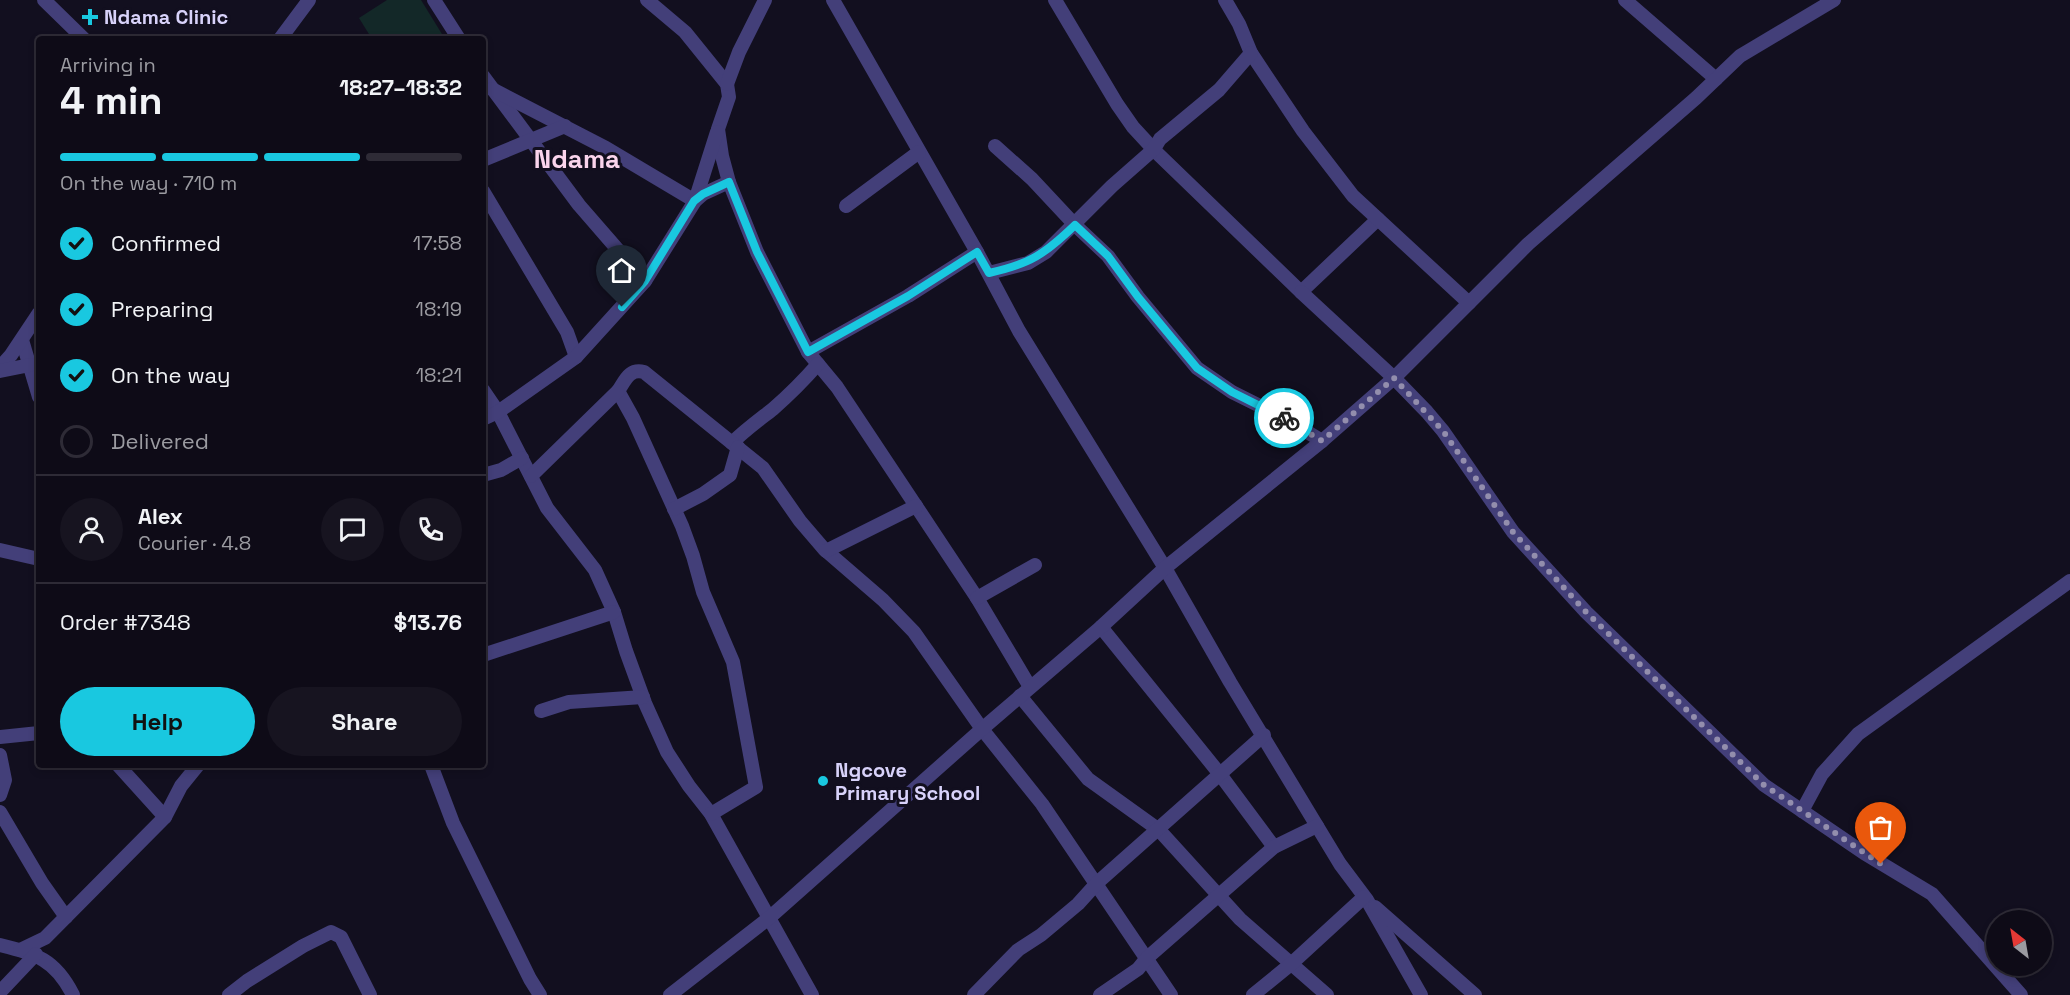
<!DOCTYPE html>
<html lang="en">
<head>
<meta charset="utf-8">
<style>
  :root { --surface:#0e0b17; --page:#171420; --text:#f1f3f6; --muted:#9b9ba1; --line:#2e2b36; --accent:#19c8e0 }
  body { margin:0; font-family:"Space Grotesk",sans-serif; background:var(--page); color:var(--text); height:100vh; display:flex; flex-direction:column; font-size:22px; white-space:nowrap }
  * { box-sizing:border-box; margin:0 }
  p { font-size:20px; color:var(--muted) }
  .icon { flex:none; width:33px; height:33px; fill:none; stroke:currentColor; stroke-width:2; stroke-linecap:round; stroke-linejoin:round }
  .map { position:relative; flex:1; overflow:hidden }
  .panel { position:absolute; left:36px; top:36px; width:450px; height:732px; display:flex; flex-direction:column; background:var(--surface); border-radius:6px; box-shadow:0 3px 9px #0003,0 0 0 2px var(--line) }
  .panel>* { flex:none }
  .needle { width:39px; rotate:329deg }
  .tools { position:absolute; left:1986px; top:910px; display:grid; gap:12px }
  .tools a { display:grid; place-items:center; width:66px; height:66px; border-radius:50%; background:var(--surface); box-shadow:0 3px 9px #0003,0 0 0 2px var(--line); font-size:30px }
  .pin { position:absolute; display:grid; place-items:center; width:51px; height:51px; color:#fff; margin:-62px -26px; border-radius:50% 50% 50% 0; rotate:-45deg; box-shadow:0 0 6px #0007 }
  .pin .icon { rotate:45deg }
  .courier { position:absolute; display:grid; place-items:center; width:60px; height:60px; margin:-30px; border:4px solid #19c8e0; border-radius:50%; background:#fff; color:#222; box-shadow:0 2px 8px #0007 }
  .summary em { font-style:normal; font-weight:800 }
  .summary div { display:flex; flex-direction:column-reverse }
  .summary { display:flex; align-items:center; justify-content:space-between; height:102px; padding:0 24px }
  h1 { font-size:39px; font-weight:800; line-height:45px }
  .bar { display:grid; grid-template-columns:repeat(4,1fr); gap:9px 6px; align-content:center; height:72px; padding:0 24px }
  .bar i { height:8px; border-radius:4px; background:var(--line) }
  .bar .current { background:var(--accent) }
  .bar p { grid-column:span 4 }
  .line { display:flex; align-items:center; gap:15px; padding:0 24px; border-top:2px solid var(--line) }
  .line div { flex:1 }
  .round { display:grid; place-items:center; flex:none; width:63px; height:63px; border-radius:32px; background:var(--page) }
  ol { padding:0 24px; list-style:none }
  li { display:flex; align-items:center; gap:18px; height:66px }
  li p { margin-inline-start:auto }
  li .icon { padding:6px; border-radius:50%; background:var(--accent); color:#111; stroke-width:4 }
  li:last-child { color:var(--muted) }
  li i { width:33px; height:33px; border:3px solid var(--line); border-radius:50% }
  .button { display:flex; gap:12px; margin-top:auto; padding:12px 24px }
  .button a { flex:1; height:69px; border-radius:36px; background:var(--accent); color:#111; font-size:24px; font-weight:800; line-height:69px; text-align:center }
  .button a+a { background:var(--page); color:var(--text) }
  .map>svg:first-child { display:block }
</style>
</head>
<body>
<div class="map">
<svg width="2070" height="995" viewBox="0 0 2070 995">
  <rect width="100%" height="100%" fill="#120f1f"/>
  <!-- green -->
  <path fill="#132828" d="M387 0H421L445 39H372L359 18Z"/>
  <g fill="none" stroke-linecap="round" stroke-linejoin="round">
    <!-- minor -->
    <g stroke="#433f79" stroke-width="14">
      <path d="M44 0 84 39"/>
      <path d="M434 0 459 39"/>
      <path d="M647 0 685 32 727 84 729 97 718 129 722 156 729 182 757 252 808 352 837 387 916 506 977 598 1030 687"/>
      <path d="M833 0 977 252 1019 331 1165 568 1230 682 1317 826 1340 864 1367 900 1421 995"/>
      <path d="M1055 0 1117 104 1133 127 1156 152 1301 292 1378 219"/>
      <path d="M1225 0 1239 24 1251 53 1303 131 1353 196 1469 303"/>
      <path d="M1625 0 1716 79"/>
      <path d="M280 39 309 0"/>
      <path d="M483 76 579 205 645 281"/>
      <path d="M727 84 739 52 765 0"/>
      <path d="M492 89 606 148 695 201 717 132"/>
      <path d="M995 146 1032 179 1075 225 1108 256 1138 297 1197 368 1232 392 1286 419 1322 441"/>
      <path d="M483 160 565 126"/>
      <path d="M483 191 567 332 576 357"/>
      <path d="M846 206 919 152"/>
      <path d="M989 273 1028 263 1046 252 1112 186 1154 149 1160 139 1219 90 1251 53"/>
      <path d="M1301 292 1394 378 1427 412 1443 431 1513 532 1586 612 1764 785 1864 853 1932 894 2021 995"/>
      <path d="M22 340 39 397"/>
      <path d="M808 352 908 296 977 252"/>
      <path d="M0 367 11 355 39 313"/>
      <path d="M0 371 30 365"/>
      <path d="M483 390 498 412 547 508 595 570 614 612 626 651 645 703 667 752 689 786 711 814 812 995"/>
      <path d="M618 391 633 418 682 526 693 556 703 592 733 662 756 787 711 814"/>
      <path d="M483 419 498 412 576 357 645 281 695 201 703 194 729 182"/>
      <path d="M732 443C745 430 759 420 773 409 789 395 804 380 818 364"/>
      <path d="M483 475 501 470 522 458"/>
      <path d="M531 476 618 391C625 381 629 368 644 372L763 468 800 521 824 549 883 600 914 632 982 729 1042 804 1171 995"/>
      <path d="M674 509 703 494 730 475 738 447"/>
      <path d="M0 550 39 559"/>
      <path d="M826 551 916 506"/>
      <path d="M977 598 1035 565"/>
      <path d="M1101 627 1219 773 1274 847"/>
      <path d="M483 655 614 612"/>
      <path d="M1020 696 1088 779 1159 830 1240 919 1327 995"/>
      <path d="M541 711 569 702 643 697"/>
      <path d="M0 737 39 733"/>
      <path d="M0 755 5 780 0 795"/>
      <path d="M118 765 165 817"/>
      <path d="M431 765 453 823 530 979 540 995"/>
      <path d="M1802 811 1822 774 1858 734 2070 581"/>
      <path d="M0 812 42 883 66 917"/>
      <path d="M1375 907 1475 995"/>
      <path d="M0 945C36 954 55 959 73 995"/>
      <path d="M20 950 45 938 165 817 181 786 198 765"/>
      <path d="M0 992 36 954"/>
      <path d="M229 995 247 981 303 946 331 932 341 937 370 995"/>
      <path d="M670 995 769 918 982 729 1101 627 1165 568 1322 441 1394 378 1528 244 1696 98 1740 56 1834 0"/>
      <path d="M974 995 1018 950 1041 935 1078 904 1097 883 1264 735"/>
      <path d="M1100 995 1138 969 1147 958 1274 847 1317 826"/>
      <path d="M1253 995 1291 964 1364 897"/>
    </g>
  </g>
  <g fill="none" stroke-linecap="round" stroke-linejoin="round">
    <!-- done -->
    <path stroke="#938ead" stroke-width="6" stroke-dasharray="0 10.8" d="M1284 418 1322 441 1394 378 1443 431 1513 532 1586 612 1764 785 1881 864"/>
    <!-- route -->
    <path stroke="#19c8e0" stroke-width="8" d="M622 307 645 281 694 201 703 194 729 182 757 252 808 352 908 296 977 252 989 273C1030 264 1045 254 1075 225L1108 256 1138 297 1197 368 1232 392 1284 418"/>
  </g>
  <!-- markers -->
  <g fill="#19c8e0" stroke="#120f1f" stroke-width="2">
    <path d="M87 8h6v6h6v6h-6v6h-6v-6h-6v-6h6z"/>
    <circle cx="823" cy="781" r="6"/>
  </g>
  <g text-anchor="middle" dominant-baseline="central" stroke-width="6" stroke-linejoin="round" paint-order="stroke">
    <!-- poi labels -->
    <g font-size="20" font-weight="bold" fill="#d8d2fa" stroke="#120f1f" text-anchor="start">
      <text x="104" y="17">Ndama Clinic</text>
      <text x="835" y="770">Ngcove<tspan x="835" dy="23">Primary School</tspan></text>
    </g>
    <!-- district labels -->
    <g font-size="26" font-weight="bold" fill="#fad4ec" stroke="#120f1f">
      <text x="577" y="159">Ndama</text>
    </g>
  </g>
</svg>
<div class="tools">
<a><svg class="needle" viewBox="-14 -14 28 28"><path d="M0-13l5 13h-10z" fill="#e53935"/><path d="M0 13l5-13h-10z" fill="#9b9ba1"/></svg></a>
</div>
<div class="pin" style="left:1881px;top:864px;background:#ea580c"><svg class="icon" aria-label="bag" viewBox="0 0 24 24"><path d="M5 8h14l-1 12H6zM9 8a3 3 0 0 1 6 0"/></svg></div>
<div class="pin" style="left:622px;top:307px;background:#1f2937"><svg class="icon" aria-label="home" viewBox="0 0 24 24"><path d="M3 11l9-7 9 7M6 9v11h12V9"/></svg></div>
<div class="courier" style="left:1284px;top:418px"><svg class="icon" aria-label="bike" viewBox="0 0 24 24"><circle cx="6" cy="16" r="4"/><circle cx="18" cy="16" r="4"/><path d="M6 16l4-8h5l3 8M10 8l3 8H6M13 5h3"/></svg></div>
<section class="panel">
<div class="summary"><div><h1>4 min</h1><p>Arriving in</p></div><em>18:27–18:32</em></div>
<div class="bar"><i class="current"></i><i class="current"></i><i class="current"></i><i></i><p>On the way · 710 m</p></div>
<ol>
<li><svg class="icon" aria-label="check" viewBox="0 0 24 24"><path d="M5 12l5 5 9-10"/></svg>Confirmed<p>17:58</p></li>
<li><svg class="icon" aria-label="check" viewBox="0 0 24 24"><path d="M5 12l5 5 9-10"/></svg>Preparing<p>18:19</p></li>
<li><svg class="icon" aria-label="check" viewBox="0 0 24 24"><path d="M5 12l5 5 9-10"/></svg>On the way<p>18:21</p></li>
<li><i></i>Delivered</li>
</ol>
<div class="line" style="height:108px"><a class="round"><svg class="icon" aria-label="person" viewBox="0 0 24 24"><circle cx="12" cy="8" r="4"/><path d="M4 21q1-7 8-7t8 7"/></svg></a><div><b>Alex</b><p>Courier · 4.8</p></div><a class="round"><svg class="icon" aria-label="chat" viewBox="0 0 24 24"><path d="M4 5h16v11H9l-5 4z"/></svg></a><a class="round"><svg class="icon" aria-label="phone" viewBox="0 0 24 24"><path d="M5 4h4l2 5-3 2q2 4 5 5l2-3 5 2v4C11 20 4 13 5 4z"/></svg></a></div>
<div class="line" style="height:78px"><div>Order #7348</div><b>$13.76</b></div>
<div class="button"><a>Help</a><a>Share</a></div>
</section>
</div>
</body>
</html>
